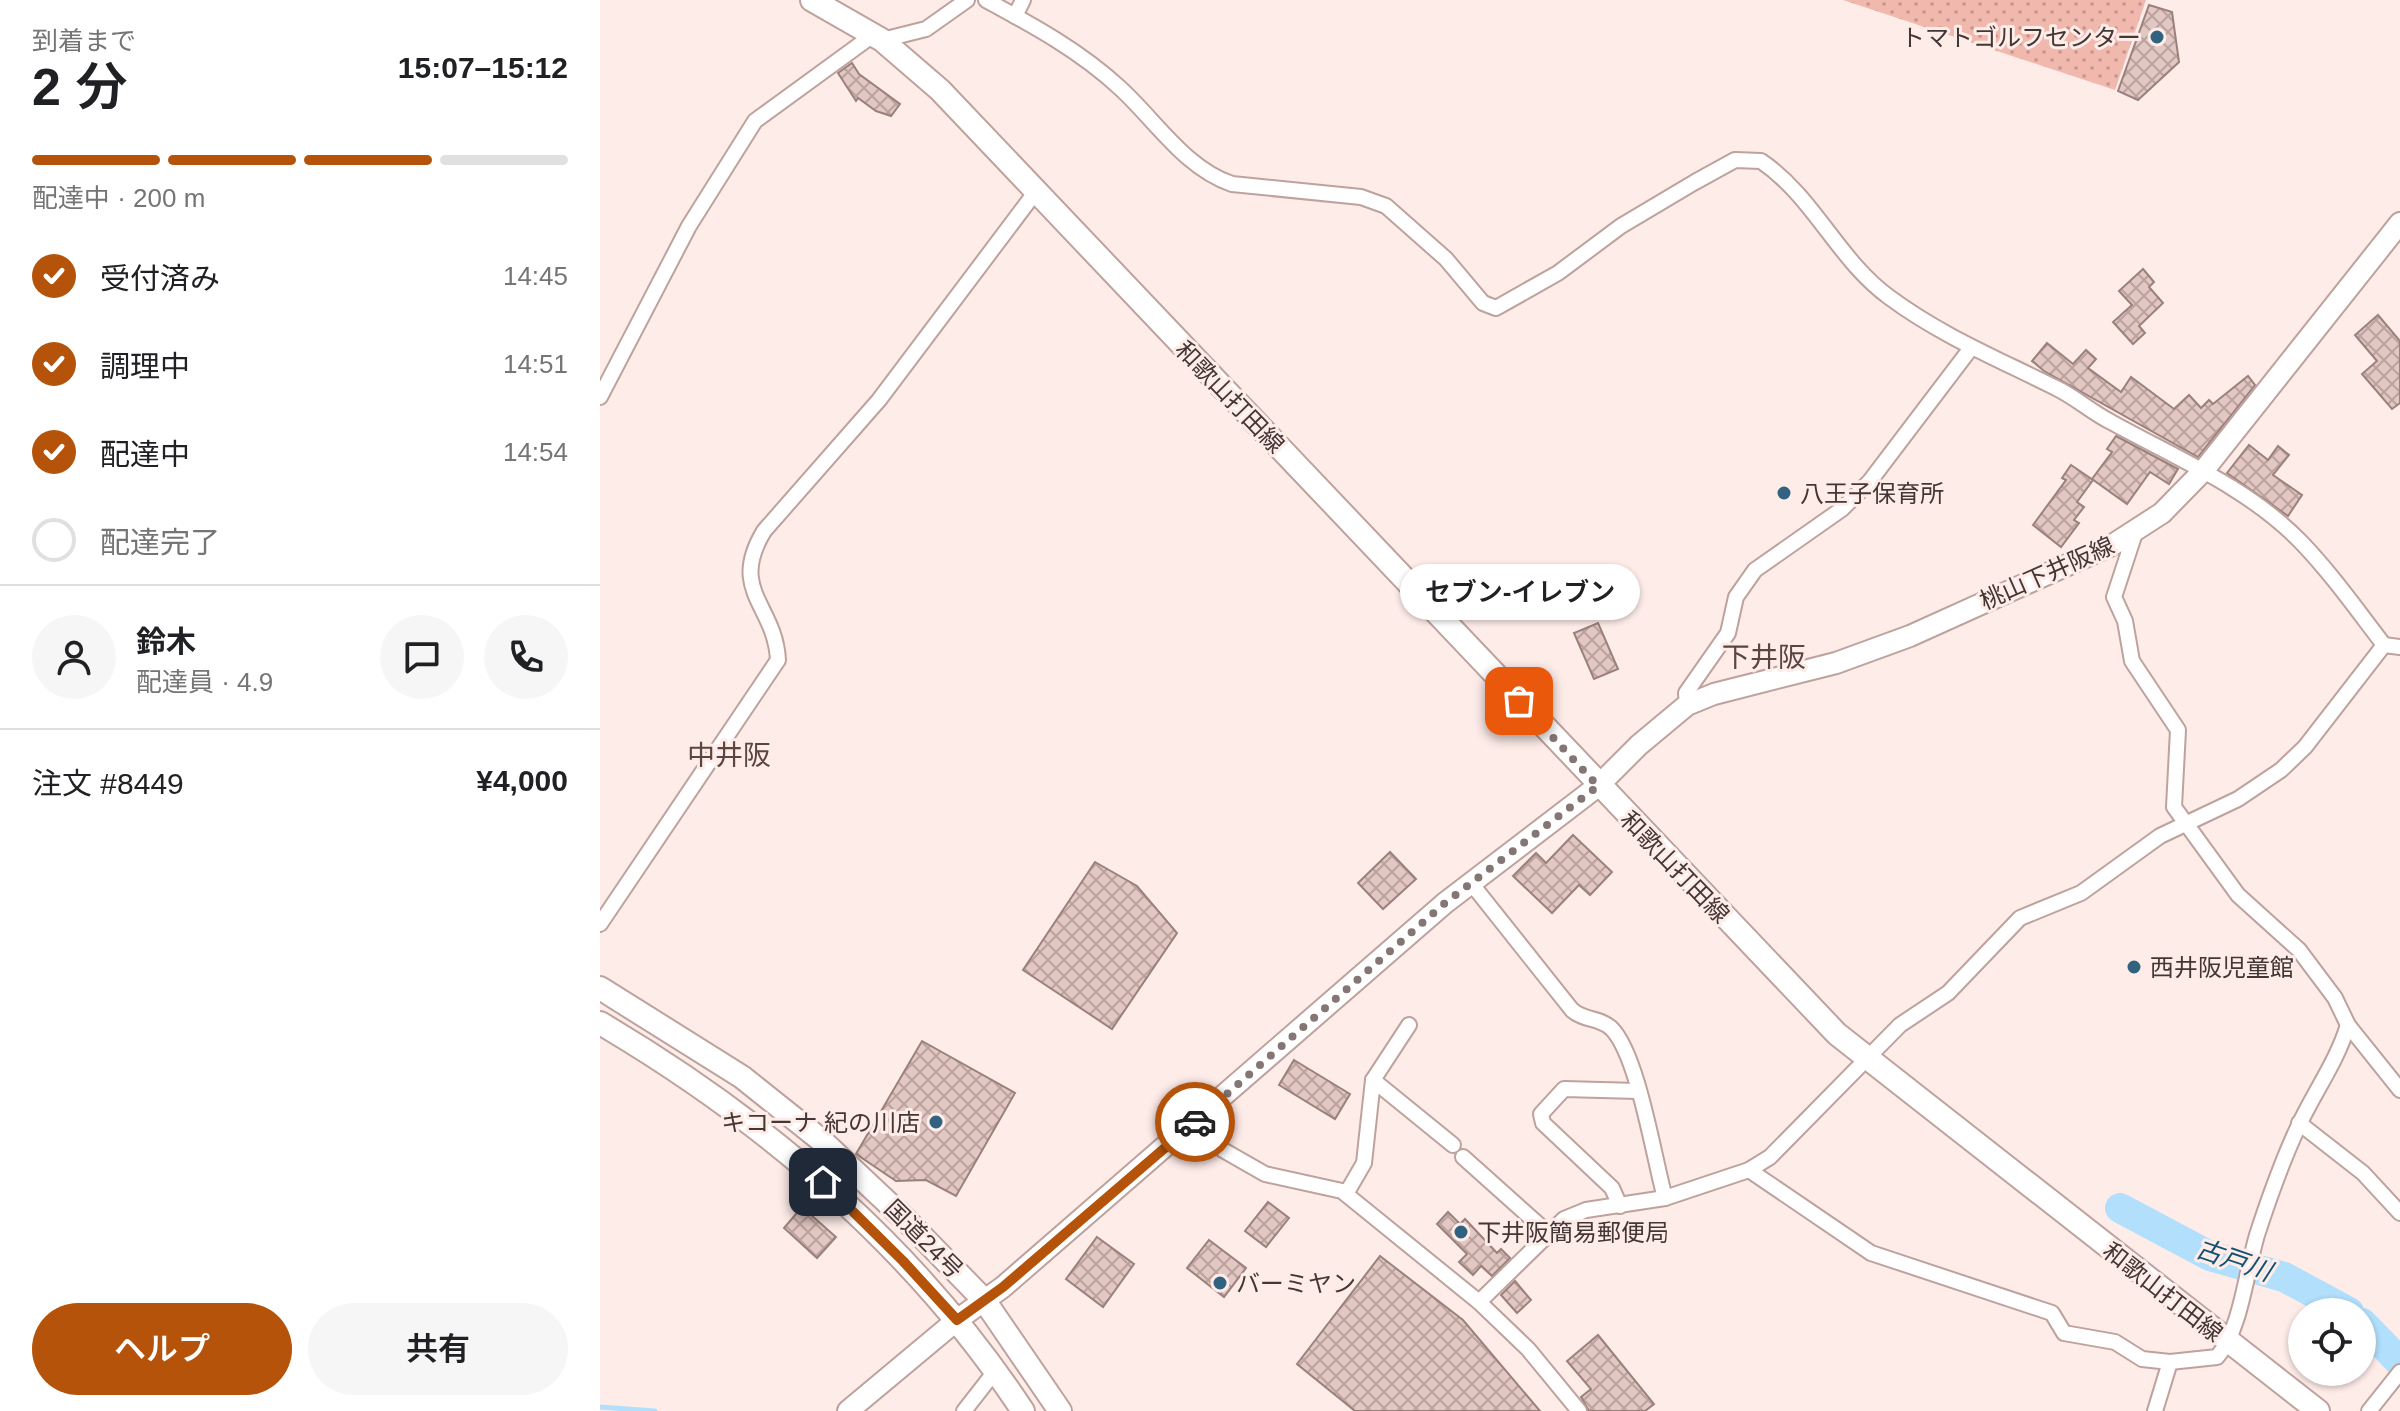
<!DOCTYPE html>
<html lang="ja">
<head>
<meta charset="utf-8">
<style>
  :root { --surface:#fff; --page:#f6f6f6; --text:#202124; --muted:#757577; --line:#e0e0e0; --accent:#b45309 }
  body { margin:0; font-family:Arial,"Noto Sans JP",sans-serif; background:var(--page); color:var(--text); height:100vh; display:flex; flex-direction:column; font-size:30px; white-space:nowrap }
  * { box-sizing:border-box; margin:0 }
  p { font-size:26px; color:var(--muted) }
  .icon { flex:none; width:44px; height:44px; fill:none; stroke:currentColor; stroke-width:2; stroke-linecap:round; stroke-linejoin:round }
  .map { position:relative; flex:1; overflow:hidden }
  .side { display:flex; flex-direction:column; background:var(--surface); width:600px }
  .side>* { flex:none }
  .buttons { position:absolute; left:1688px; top:1298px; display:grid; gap:16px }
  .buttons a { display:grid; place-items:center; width:88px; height:88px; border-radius:50%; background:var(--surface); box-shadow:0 2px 6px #0004; font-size:40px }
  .pin { position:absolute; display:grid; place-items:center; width:68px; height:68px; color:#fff; margin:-34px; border-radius:16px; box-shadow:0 4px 12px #0006 }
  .courier { position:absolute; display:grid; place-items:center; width:80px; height:80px; margin:-40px; border:6px solid #b45309; border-radius:50%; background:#fff; color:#222; box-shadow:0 2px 10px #0007 }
  .bubble { position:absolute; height:56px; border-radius:28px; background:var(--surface); box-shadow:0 2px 6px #0004; font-size:26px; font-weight:600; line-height:56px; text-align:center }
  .head em { font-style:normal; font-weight:600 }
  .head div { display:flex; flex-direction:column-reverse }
  .head { display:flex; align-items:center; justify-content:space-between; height:136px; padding:0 32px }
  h1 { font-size:52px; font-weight:600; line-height:60px }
  .bar { display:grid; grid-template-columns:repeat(4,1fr); gap:12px 8px; align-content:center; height:96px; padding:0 32px }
  .bar i { height:10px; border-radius:6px; background:var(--line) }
  .bar .selected { background:var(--accent) }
  .bar p { grid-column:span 4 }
  .line { display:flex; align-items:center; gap:20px; padding:0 32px; border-top:2px solid var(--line) }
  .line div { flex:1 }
  .round { display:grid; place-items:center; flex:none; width:84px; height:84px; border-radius:42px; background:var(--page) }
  ol { padding:0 32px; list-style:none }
  li { display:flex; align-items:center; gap:24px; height:88px }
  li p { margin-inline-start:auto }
  li .icon { padding:8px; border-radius:50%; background:var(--accent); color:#fff; stroke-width:4 }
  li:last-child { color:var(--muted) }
  li i { width:44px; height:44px; border:4px solid var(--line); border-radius:50% }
  .primary-button { display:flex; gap:16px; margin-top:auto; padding:16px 32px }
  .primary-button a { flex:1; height:92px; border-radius:48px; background:var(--accent); color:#fff; font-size:32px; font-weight:600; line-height:92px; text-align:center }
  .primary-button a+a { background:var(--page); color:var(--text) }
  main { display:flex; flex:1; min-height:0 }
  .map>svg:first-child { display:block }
</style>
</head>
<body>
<main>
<section class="side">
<div class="head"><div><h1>2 分</h1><p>到着まで</p></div><em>15:07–15:12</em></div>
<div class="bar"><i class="selected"></i><i class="selected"></i><i class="selected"></i><i></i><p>配達中 · 200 m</p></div>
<ol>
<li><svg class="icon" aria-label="check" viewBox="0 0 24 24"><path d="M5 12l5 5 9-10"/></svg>受付済み<p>14:45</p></li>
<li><svg class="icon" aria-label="check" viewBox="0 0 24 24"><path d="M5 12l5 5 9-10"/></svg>調理中<p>14:51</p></li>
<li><svg class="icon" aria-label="check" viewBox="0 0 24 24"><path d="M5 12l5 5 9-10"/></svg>配達中<p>14:54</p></li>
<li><i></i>配達完了</li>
</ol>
<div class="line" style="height:144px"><a class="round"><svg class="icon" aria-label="person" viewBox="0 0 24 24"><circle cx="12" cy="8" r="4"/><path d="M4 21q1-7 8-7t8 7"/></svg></a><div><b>鈴木</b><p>配達員 · 4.9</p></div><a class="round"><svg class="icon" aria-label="chat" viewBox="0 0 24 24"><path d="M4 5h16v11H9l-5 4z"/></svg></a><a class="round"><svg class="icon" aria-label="phone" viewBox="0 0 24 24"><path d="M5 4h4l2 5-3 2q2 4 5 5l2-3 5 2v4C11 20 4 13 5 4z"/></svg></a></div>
<div class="line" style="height:104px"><div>注文 #8449</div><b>¥4,000</b></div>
<div class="primary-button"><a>ヘルプ</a><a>共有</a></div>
</section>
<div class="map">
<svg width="1800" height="1411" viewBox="0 0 1800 1411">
  <defs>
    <pattern id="grass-dots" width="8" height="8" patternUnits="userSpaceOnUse" patternTransform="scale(2)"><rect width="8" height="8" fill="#f1b8ad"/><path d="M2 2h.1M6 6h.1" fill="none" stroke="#c5968e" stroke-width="1.8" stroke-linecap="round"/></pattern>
    <pattern id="building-cross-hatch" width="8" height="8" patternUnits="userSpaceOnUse" patternTransform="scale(2)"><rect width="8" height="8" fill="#e3c7c2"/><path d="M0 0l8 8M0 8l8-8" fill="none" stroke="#baa29e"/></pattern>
  </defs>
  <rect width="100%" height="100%" fill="#feece9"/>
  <!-- grass -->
  <path fill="url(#grass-dots)" d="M1243 0H1546L1515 90Z"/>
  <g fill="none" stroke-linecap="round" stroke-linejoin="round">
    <!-- stream -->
    <path stroke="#b1dffc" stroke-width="5" d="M0 1407 55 1411"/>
    <!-- river -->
    <g stroke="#b1dffc" stroke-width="30">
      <path d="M1520 1208 1610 1256 1684 1277 1749 1312"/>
      <path d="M1762 1323 1800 1362"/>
    </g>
  </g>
  <!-- building -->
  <g fill="url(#building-cross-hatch)" stroke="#9b817c" stroke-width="2">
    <path d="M1549 5 1572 12 1579 62 1538 100 1518 91Z"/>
    <path d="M252 63 259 74 300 104 291 116 276 111 258 98 256 101 238 73Z"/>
    <path d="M1543 269 1554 282 1549 287 1563 303 1539 326 1545 333 1533 344 1513 322 1532 305 1519 291Z"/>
    <path d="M1778 315 1800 341V403L1792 409 1762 374 1777 361 1755 335Z"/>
    <path d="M1447 343 1473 364 1486 350 1496 359 1488 368 1521 392 1531 377 1574 409 1589 395 1601 408 1609 400 1613 404 1648 376 1655 385 1598 457 1444 371 1432 361Z"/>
    <path d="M1516 436 1578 469 1569 484 1550 472 1527 504 1492 479 1512 452 1507 449Z"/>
    <path d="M1649 445 1668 460 1678 446 1689 455 1673 475 1702 495 1688 516 1627 473Z"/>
    <path d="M1471 465 1493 480 1477 502 1484 507 1474 520 1479 523 1461 547 1433 525 1466 480 1462 478Z"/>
    <path d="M998 623 1018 669 994 679 974 633Z"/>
    <path d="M973 835 1012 872 990 895 979 885 952 913 913 876 936 853 946 863Z"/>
    <path d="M790 852 816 879 783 909 758 883Z"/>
    <path d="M495 862 537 886 577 933 512 1029 423 970Z"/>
    <path d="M322 1041 415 1093 356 1196 326 1180 296 1181 256 1154Z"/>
    <path d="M694 1060 750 1094 735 1119 679 1085Z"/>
    <path d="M668 1202 689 1218 666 1247 645 1231Z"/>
    <path d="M202 1207 236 1237 217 1258 184 1228Z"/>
    <path d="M848 1212 860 1224 865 1219 897 1253 901 1249 910 1258 892 1276 881 1266 873 1275 859 1262 867 1254 837 1224Z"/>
    <path d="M497 1237 534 1264 503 1307 466 1279Z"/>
    <path d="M609 1240 646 1268 624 1297 587 1268Z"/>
    <path d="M780 1256 863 1320 940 1411H755L697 1364Z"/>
    <path d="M915 1281 931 1300 917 1313 901 1295Z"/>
    <path d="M998 1335 1054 1404 1045 1411H989L981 1397 991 1389 967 1361Z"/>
  </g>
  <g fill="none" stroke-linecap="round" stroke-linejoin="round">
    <defs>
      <g id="minor">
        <path d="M386 0C434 26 480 51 520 88 556 121 585 168 632 184L761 197 786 206 846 259 883 303 896 308 958 273 1021 226 1095 182 1135 160 1161 161C1214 197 1238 260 1289 297 1340 335 1398 359 1454 387 1474 396 1491 412 1511 422 1576 458 1647 487 1700 541 1731 573 1757 610 1784 645L1800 647"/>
        <path d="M415 16 423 0"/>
        <path d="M282 40 326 29 367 0"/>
        <path d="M0 397 89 226 155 121 273 35"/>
        <path d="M1536 530 1514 597 1525 621 1532 661 1578 730 1574 807 1638 895 1699 950 1735 998 1748 1025 1800 1090"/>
        <path d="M1087 705 1086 693 1128 633 1136 597 1155 570 1242 509 1270 481 1371 348"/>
        <path d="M871 883 972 1010C984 1021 999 1017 1011 1028 1038 1054 1054 1159 1065 1198"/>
        <path d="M0 924 178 660C175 604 128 591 164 531L279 400 437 190"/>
        <path d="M773 1080 809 1025"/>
        <path d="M594 1123 623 1150 665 1174 742 1191 879 1302 928 1349 979 1411"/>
        <path d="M1699 1123 1763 1173 1800 1213"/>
        <path d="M863 1157 948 1233"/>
        <path d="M1149 1170 1271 1253 1452 1313 1464 1333 1515 1342 1542 1359 1570 1362 1617 1357C1641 1330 1646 1272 1657 1235 1669 1198 1682 1161 1699 1125 1715 1091 1737 1061 1748 1025"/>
        <path d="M746 1194 764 1163 773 1080 853 1145"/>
        <path d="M1020 1206 1012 1188 943 1123 941 1114 964 1089 1038 1091"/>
        <path d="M879 1302 964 1219 986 1210 1065 1198 1149 1170 1170 1157 1300 1025 1348 993 1420 918 1481 893 1560 836 1638 799 1681 770 1705 747 1784 645"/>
        <path d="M364 1411 396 1370"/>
        <path d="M1555 1411 1570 1362"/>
        <path d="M1769 1411 1800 1372"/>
      </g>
      <path id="secondary" d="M248 1411 357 1320 403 1287 845 903 998 786 1039 745 1087 705 1114 694 1236 663 1310 636 1514 544 1562 513 1604 470 1800 223"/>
      <path id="primary" d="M212 0 282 40 340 90 1237 1034 1718 1411"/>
      <g id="trunk">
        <path d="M0 988 142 1077 221 1140 305 1219 384 1300 460 1411"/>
        <path d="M0 1023C166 1121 316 1249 423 1411"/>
      </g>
    </defs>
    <!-- minor casing -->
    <use href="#minor" stroke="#bda29d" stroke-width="18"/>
    <!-- secondary casing -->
    <use href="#secondary" stroke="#bda29d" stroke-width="24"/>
    <!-- primary casing -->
    <use href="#primary" stroke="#bda29d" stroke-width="26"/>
    <!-- trunk casing -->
    <use href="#trunk" stroke="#bda29d" stroke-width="26"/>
    <!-- minor -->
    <use href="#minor" stroke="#fff" stroke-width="14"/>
    <!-- secondary -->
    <use href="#secondary" stroke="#fff" stroke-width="20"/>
    <!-- primary -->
    <use href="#primary" stroke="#fff" stroke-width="22"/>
    <!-- trunk -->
    <use href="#trunk" stroke="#fff" stroke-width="22"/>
  </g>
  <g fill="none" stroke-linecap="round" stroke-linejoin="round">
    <!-- done -->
    <path stroke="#847674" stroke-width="8" stroke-dasharray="0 14.4" d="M595 1122 845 903 998 786 919 701"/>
    <!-- route -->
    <path stroke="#b45309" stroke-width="10" d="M223 1182 303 1261 357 1320 403 1287 595 1122"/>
  </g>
  <!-- markers -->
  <g fill="#316381" stroke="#feece9" stroke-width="3">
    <circle cx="1557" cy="37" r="8"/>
    <circle cx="1184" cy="493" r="8"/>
    <circle cx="1534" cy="967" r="8"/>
    <circle cx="336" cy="1122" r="8"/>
    <circle cx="861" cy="1232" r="8"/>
    <circle cx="620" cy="1283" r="8"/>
  </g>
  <g text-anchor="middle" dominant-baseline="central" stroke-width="6" stroke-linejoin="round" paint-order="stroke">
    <!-- poi labels -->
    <g font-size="24" fill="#423735" stroke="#feece9" text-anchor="start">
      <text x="1541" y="37" text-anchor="end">トマトゴルフセンター</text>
      <text x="1200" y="493">八王子保育所</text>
      <text x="1550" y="967">西井阪児童館</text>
      <text x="320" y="1122" text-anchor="end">キコーナ 紀の川店</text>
      <text x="877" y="1232">下井阪簡易郵便局</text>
      <text x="636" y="1283">バーミヤン</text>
    </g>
    <!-- street labels -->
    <g font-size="24" fill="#423735" stroke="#feece9">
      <text transform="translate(630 397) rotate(46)">和歌山打田線</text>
      <text transform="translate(1447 573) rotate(-24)">桃山下井阪線</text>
      <text transform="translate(1075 867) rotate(46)">和歌山打田線</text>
      <text transform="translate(324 1239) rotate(45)">国道24号</text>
      <text transform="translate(1563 1292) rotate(38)">和歌山打田線</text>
    </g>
    <!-- water labels -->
    <g font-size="26" font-style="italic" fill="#115171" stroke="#feece9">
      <text transform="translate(1634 1260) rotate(19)">古戸川</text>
    </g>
    <!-- quarter labels -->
    <g font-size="28" fill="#5c4541" stroke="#feece9">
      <text x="1164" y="657">下井阪</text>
      <text x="129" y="755">中井阪</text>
    </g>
  </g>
</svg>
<div class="buttons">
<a><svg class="icon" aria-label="locate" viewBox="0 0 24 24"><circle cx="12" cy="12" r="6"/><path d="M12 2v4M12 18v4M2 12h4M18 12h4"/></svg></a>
</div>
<div class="pin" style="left:919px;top:701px;background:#ea580c"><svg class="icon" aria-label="bag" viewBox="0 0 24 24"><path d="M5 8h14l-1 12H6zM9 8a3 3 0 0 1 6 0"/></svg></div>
<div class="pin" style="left:223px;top:1182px;background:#1f2937"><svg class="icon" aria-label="home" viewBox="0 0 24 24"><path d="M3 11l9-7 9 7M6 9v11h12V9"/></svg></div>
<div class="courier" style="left:595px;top:1122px"><svg class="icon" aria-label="car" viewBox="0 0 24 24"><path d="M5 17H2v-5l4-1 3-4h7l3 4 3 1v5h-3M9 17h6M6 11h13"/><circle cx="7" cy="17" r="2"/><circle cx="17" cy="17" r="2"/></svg></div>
<div class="bubble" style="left:800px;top:564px;width:240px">セブン-イレブン</div>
</div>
</main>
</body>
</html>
